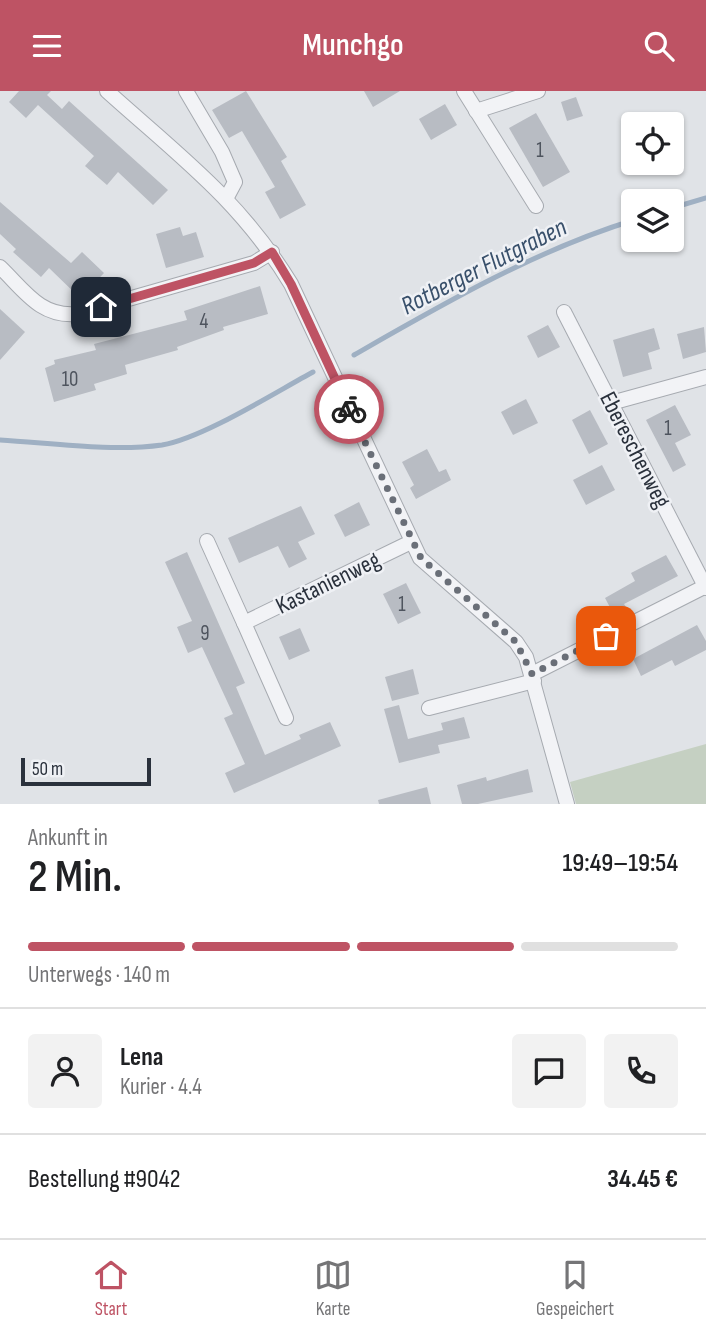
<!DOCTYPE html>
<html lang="de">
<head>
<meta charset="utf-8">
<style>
  :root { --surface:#fff; --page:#f2f2f2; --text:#202124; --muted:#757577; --line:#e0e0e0; --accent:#be5364 }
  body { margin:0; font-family:"Sofia Sans Condensed",sans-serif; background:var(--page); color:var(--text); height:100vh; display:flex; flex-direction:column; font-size:26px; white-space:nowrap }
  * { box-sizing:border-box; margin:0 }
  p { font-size:23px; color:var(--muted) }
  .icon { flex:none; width:38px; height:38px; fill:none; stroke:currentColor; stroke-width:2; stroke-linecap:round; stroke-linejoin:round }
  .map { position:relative; height:713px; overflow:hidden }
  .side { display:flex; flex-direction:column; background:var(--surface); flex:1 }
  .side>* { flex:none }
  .buttons { position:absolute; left:621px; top:21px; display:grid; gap:14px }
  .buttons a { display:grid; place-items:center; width:63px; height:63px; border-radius:7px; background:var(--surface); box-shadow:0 2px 5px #0004; font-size:35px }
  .scale { position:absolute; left:21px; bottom:18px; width:130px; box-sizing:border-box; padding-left:7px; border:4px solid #2a313c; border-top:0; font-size:19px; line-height:24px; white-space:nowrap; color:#2a313c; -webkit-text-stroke:5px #eff1f5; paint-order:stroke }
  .pin { position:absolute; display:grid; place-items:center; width:60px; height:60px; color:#fff; margin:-30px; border-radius:14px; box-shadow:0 4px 10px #0006 }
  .courier { position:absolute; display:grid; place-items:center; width:70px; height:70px; margin:-35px; border:5px solid #be5364; border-radius:50%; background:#fff; color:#222; box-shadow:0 2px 9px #0007 }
  .overview em { font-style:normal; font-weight:600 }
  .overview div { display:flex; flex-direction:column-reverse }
  .overview { display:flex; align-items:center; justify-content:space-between; height:119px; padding:0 28px }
  h1 { font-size:46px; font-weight:600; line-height:52px }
  .bar { display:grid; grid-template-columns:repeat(4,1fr); gap:10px 7px; align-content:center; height:84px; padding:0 28px }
  .bar i { height:9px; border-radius:5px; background:var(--line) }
  .bar .current { background:var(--accent) }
  .bar p { grid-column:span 4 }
  .line { display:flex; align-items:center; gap:18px; padding:0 28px; border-top:2px solid var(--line) }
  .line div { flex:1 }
  .round { display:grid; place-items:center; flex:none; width:74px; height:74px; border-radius:7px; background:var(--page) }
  header { display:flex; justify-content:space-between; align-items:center; height:91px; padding:0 28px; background:var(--accent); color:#fff; font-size:32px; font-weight:600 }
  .tab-bar { display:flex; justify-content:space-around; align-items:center; height:98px; border-top:2px solid var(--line); background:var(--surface); font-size:19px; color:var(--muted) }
  .tab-bar a { display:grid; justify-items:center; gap:4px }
  .tab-bar .current { color:var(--accent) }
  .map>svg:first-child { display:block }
</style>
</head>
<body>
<header><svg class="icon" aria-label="menu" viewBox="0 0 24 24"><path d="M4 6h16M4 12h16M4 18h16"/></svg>Munchgo<svg class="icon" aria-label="search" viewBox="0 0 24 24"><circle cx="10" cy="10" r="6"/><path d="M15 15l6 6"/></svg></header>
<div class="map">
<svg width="706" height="713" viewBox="0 0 706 713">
  <rect width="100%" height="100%" fill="#e0e3e7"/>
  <!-- green -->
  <path fill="#c5d0c2" d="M706 653V713H576L570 691Z"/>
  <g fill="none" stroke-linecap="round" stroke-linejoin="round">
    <!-- stream -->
    <g stroke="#9fb0c3" stroke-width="5">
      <path d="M672 117 706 107"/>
      <path d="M354 264C443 213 536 159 634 129"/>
      <path d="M0 349C51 352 112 361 162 354 203 347 274 302 313 281"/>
    </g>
  </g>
  <!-- building -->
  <g fill="#b8bcc3">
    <path d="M19 0H51L47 4 62 18 69 10 168 99 153 114 118 81 107 94 85 75 94 65 38 14 26 27 9 11Z"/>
    <path d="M246 0 287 66 281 70 306 114 280 128 265 101 275 96 242 40 229 47 212 19Z"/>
    <path d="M364 0H400L373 16Z"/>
    <path d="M576 6 583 25 567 30 561 11Z"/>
    <path d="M445 13 457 34 431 49 419 28Z"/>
    <path d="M536 22 570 81 543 96 509 37Z"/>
    <path d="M0 111 71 172 82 161 104 182 80 207 49 177 41 186 13 161 16 158 0 143Z"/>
    <path d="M180 136 183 145 196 141 204 166 166 177 156 143Z"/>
    <path d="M260 195 268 223 223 236 224 239 177 256 178 259 125 274 127 283 94 293 96 299 54 311 45 277 55 273 54 269 96 259 94 253 187 229 184 220Z"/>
    <path d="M0 218 25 241 0 269Z"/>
    <path d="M548 234 560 256 538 267 527 245Z"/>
    <path d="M704 236 706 261 683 268 677 243Z"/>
    <path d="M654 237 660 258 648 262 652 278 623 286 613 249Z"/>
    <path d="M526 308 538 332 513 344 501 321Z"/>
    <path d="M675 314 691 344 675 352 686 374 673 381 646 329Z"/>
    <path d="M590 319 608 353 589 363 572 329Z"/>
    <path d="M427 358 439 381 446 378 451 389 416 408 410 397 414 394 402 371Z"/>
    <path d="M602 374 615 399 586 414 573 389Z"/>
    <path d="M359 411 370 434 345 446 334 424Z"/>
    <path d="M301 415 315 443 298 451 307 468 289 477 278 455 239 472 228 447Z"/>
    <path d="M187 461 245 592 236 596 265 664 301 648 299 644 330 631 341 655 234 702 225 682 245 673 224 627 233 623 202 556 188 562 177 536 192 530 165 471Z"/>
    <path d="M666 464 678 485 624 513 626 516 613 522 605 507 635 490 631 482Z"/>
    <path d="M406 492 421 522 398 533 383 503Z"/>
    <path d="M697 534 706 550V559L675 575 672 569 641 585 633 568Z"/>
    <path d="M300 537 310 560 289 569 279 546Z"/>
    <path d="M413 578 419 603 392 610 385 586Z"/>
    <path d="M399 614 408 648 443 639 441 632 464 626 470 647 438 654 440 662 399 672 384 618Z"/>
    <path d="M528 678 533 701 478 713H462L457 694 486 686 487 690Z"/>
    <path d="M427 696 431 713H379L378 709Z"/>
  </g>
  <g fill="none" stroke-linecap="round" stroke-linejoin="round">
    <defs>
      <g id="street">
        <path d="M107 0C178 64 240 109 291 193L420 467 516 551 526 566 567 713"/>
        <path d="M186 0 222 61 235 91 227 106"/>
        <path d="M464 0 536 115"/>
        <path d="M476 20 538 0"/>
        <path d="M0 176C24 199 40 226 76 223L254 172 272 161"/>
        <path d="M564 221 706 497"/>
        <path d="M611 312 706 286"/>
        <path d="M207 450 244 532"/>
        <path d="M532 583 706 495"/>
        <path d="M429 617 534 590"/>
        <path d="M286 627 244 532 411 451"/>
      </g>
    </defs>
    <!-- street casing -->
    <use href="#street" stroke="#a6aab0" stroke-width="16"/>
    <!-- street -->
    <use href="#street" stroke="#f2f3f6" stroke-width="14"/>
  </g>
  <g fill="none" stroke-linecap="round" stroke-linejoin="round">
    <!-- done -->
    <path stroke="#6a6f78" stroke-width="7" stroke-dasharray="0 12.6" d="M349 318 421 467 516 551 532 583 606 545"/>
    <!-- route -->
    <path stroke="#be5364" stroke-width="9" d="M101 216 254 172 272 161 291 193 349 318"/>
  </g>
  <g text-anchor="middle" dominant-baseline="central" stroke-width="5" stroke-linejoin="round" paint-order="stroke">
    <!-- number labels -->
    <g font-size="21" fill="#4e545e">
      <text x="540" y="59">1</text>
      <text x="204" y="230">4</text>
      <text x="70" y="288">10</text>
      <text x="668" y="337">1</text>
      <text x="402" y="513">1</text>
      <text x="205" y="542">9</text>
    </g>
    <!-- street labels -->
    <g font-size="24" fill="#2a313c" stroke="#eff1f5">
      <text transform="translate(635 359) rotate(63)">Ebereschenweg</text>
      <text transform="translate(328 492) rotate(-26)">Kastanienweg</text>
    </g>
    <!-- water labels -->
    <g font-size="26" font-style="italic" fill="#39506b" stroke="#eff1f5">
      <text transform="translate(484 176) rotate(-27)">Rotberger Flutgraben</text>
    </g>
  </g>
</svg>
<div class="buttons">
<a><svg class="icon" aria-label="locate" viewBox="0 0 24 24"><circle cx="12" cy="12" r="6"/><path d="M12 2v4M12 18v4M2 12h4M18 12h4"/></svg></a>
<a><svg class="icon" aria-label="layers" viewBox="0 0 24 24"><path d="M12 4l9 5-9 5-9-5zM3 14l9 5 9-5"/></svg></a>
</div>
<div class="scale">50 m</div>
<div class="pin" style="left:606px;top:545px;background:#ea580c"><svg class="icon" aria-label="bag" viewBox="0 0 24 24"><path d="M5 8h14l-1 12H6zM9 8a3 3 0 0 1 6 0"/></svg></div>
<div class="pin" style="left:101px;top:216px;background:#1f2937"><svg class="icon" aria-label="home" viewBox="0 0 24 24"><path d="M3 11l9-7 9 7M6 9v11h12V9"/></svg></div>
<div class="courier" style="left:349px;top:318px"><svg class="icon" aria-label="bike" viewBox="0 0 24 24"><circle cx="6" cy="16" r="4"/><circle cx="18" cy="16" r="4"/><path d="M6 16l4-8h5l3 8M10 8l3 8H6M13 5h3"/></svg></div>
</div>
<section class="side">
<div class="overview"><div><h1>2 Min.</h1><p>Ankunft in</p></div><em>19:49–19:54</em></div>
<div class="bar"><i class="current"></i><i class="current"></i><i class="current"></i><i></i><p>Unterwegs · 140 m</p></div>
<div class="line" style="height:126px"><a class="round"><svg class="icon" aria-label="person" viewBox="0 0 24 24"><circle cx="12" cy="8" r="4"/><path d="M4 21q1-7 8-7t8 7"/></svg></a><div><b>Lena</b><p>Kurier · 4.4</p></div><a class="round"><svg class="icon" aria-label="chat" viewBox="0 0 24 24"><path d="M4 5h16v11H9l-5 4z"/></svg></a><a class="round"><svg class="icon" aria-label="phone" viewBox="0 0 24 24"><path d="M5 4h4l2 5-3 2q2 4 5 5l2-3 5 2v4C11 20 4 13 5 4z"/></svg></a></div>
<div class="line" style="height:91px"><div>Bestellung #9042</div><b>34.45 €</b></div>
</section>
<nav class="tab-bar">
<a class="current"><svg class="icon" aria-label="home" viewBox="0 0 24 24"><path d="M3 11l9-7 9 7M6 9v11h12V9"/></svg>Start</a>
<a><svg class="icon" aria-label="map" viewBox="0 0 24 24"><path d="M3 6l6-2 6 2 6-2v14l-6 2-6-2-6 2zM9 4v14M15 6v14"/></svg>Karte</a>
<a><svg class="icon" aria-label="saved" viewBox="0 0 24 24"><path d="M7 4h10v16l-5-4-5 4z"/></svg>Gespeichert</a>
</nav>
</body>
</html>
